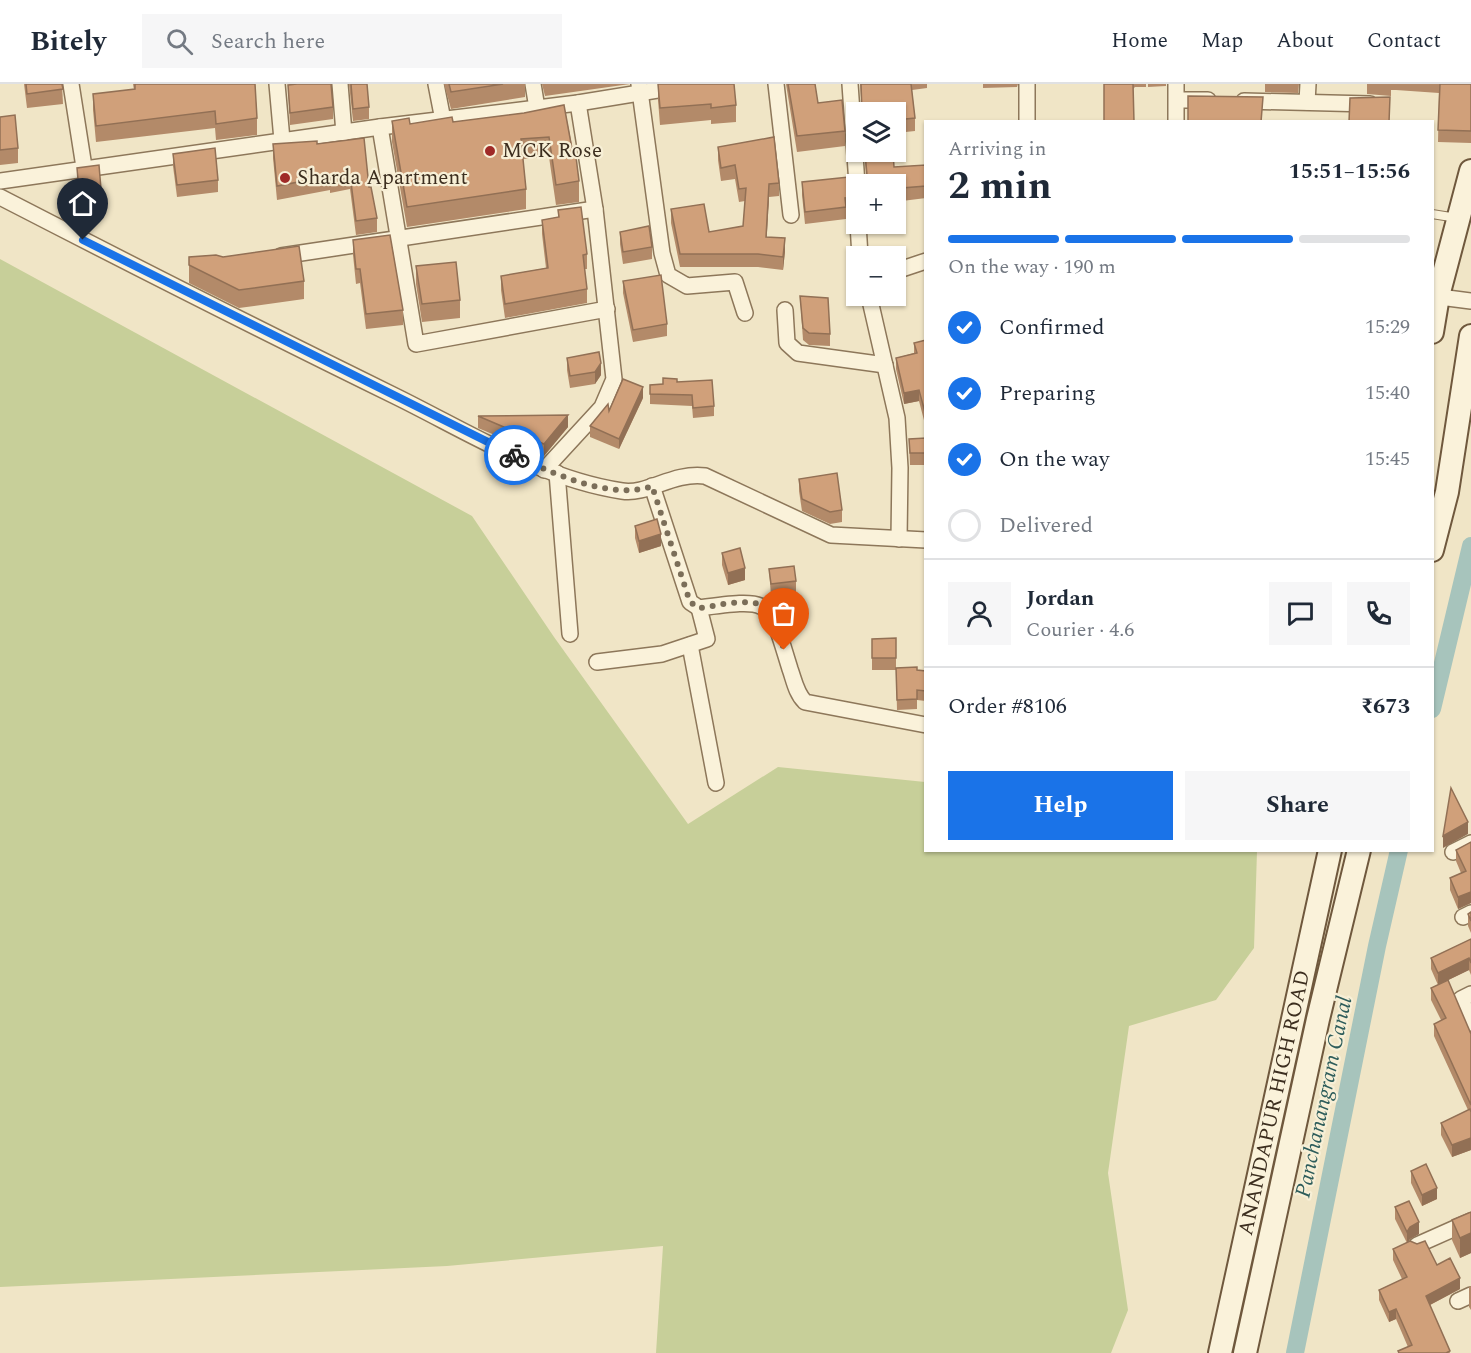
<!DOCTYPE html>
<html lang="en">
<head>
<meta charset="utf-8">
<style>
  :root { --surface:#fff; --page:#f6f6f7; --text:#1f2937; --muted:#747a83; --line:#e0e1e3; --accent:#1a73e8 }
  body { margin:0; font-family:Spectral,serif; background:var(--page); color:var(--text); height:100vh; display:flex; flex-direction:column; font-size:22px; white-space:nowrap }
  * { box-sizing:border-box; margin:0 }
  p { font-size:20px; color:var(--muted) }
  .icon { flex:none; width:33px; height:33px; fill:none; stroke:currentColor; stroke-width:2; stroke-linecap:round; stroke-linejoin:round }
  .map { position:relative; flex:1; overflow:hidden }
  .sheet { position:absolute; left:924px; top:36px; width:510px; height:732px; display:flex; flex-direction:column; background:var(--surface); border-radius:0px; box-shadow:0 2px 4px #0004 }
  .sheet>* { flex:none }
  .fabs { position:absolute; left:846px; top:18px; display:grid; gap:12px }
  .fabs a { display:grid; place-items:center; width:60px; height:60px; border-radius:0px; background:var(--surface); box-shadow:0 2px 4px #0004; font-size:30px }
  .pin { position:absolute; display:grid; place-items:center; width:51px; height:51px; color:#fff; margin:-62px -26px; border-radius:50% 50% 50% 0; rotate:-45deg; box-shadow:0 0 6px #0007 }
  .pin .icon { rotate:45deg }
  .courier { position:absolute; display:grid; place-items:center; width:60px; height:60px; margin:-30px; border:4px solid #1a73e8; border-radius:50%; background:#fff; color:#222; box-shadow:0 2px 8px #0007 }
  .overview em { font-style:normal; font-weight:700 }
  .overview div { display:flex; flex-direction:column-reverse }
  .overview { display:flex; align-items:center; justify-content:space-between; height:102px; padding:0 24px }
  h1 { font-size:39px; font-weight:700; line-height:45px }
  .bar { display:grid; grid-template-columns:repeat(4,1fr); gap:9px 6px; align-content:center; height:72px; padding:0 24px }
  .bar i { height:8px; border-radius:4px; background:var(--line) }
  .bar .selected { background:var(--accent) }
  .bar p { grid-column:span 4 }
  .line { display:flex; align-items:center; gap:15px; padding:0 24px; border-top:2px solid var(--line) }
  .line div { flex:1 }
  .round { display:grid; place-items:center; flex:none; width:63px; height:63px; border-radius:0px; background:var(--page) }
  ol { padding:0 24px; list-style:none }
  li { display:flex; align-items:center; gap:18px; height:66px }
  li p { margin-inline-start:auto }
  li .icon { padding:6px; border-radius:50%; background:var(--accent); color:#fff; stroke-width:4 }
  li:last-child { color:var(--muted) }
  li i { width:33px; height:33px; border:3px solid var(--line); border-radius:50% }
  .cta { display:flex; gap:12px; margin-top:auto; padding:12px 24px }
  .cta a { flex:1; height:69px; border-radius:0px; background:var(--accent); color:#fff; font-size:24px; font-weight:700; line-height:69px; text-align:center }
  .cta a+a { background:var(--page); color:var(--text) }
  header { display:flex; align-items:center; gap:36px; box-sizing:border-box; height:84px; padding:0 30px; background:var(--surface); border-bottom:2px solid var(--line) }
  header strong { font-size:28px }
  nav { display:flex; gap:33px; margin-inline-start:auto; font-size:21px }
  .search { width:420px; height:54px; background:var(--page); display:flex; align-items:center; gap:15px; box-sizing:border-box; padding:0 21px; border-radius:0px; color:var(--muted); font-size:22px }
  .map>svg:first-child { display:block }
</style>
</head>
<body>
<header>
<strong>Bitely</strong>
<div class="search"><svg class="icon" aria-label="search" viewBox="0 0 24 24"><circle cx="10" cy="10" r="6"/><path d="M15 15l6 6"/></svg>Search here</div>
<nav><a>Home</a><a>Map</a><a>About</a><a>Contact</a></nav>
</header>
<div class="map">
<svg width="1471" height="1269" viewBox="0 0 1471 1269">
  <rect width="100%" height="100%" fill="#f0e5c6"/>
  <!-- green -->
  <path fill="#c7cf99" d="M0 175 472 432 554 553 688 740 778 683 925 698 926 766 1257 767 1254 864 1216 916 1129 942 1108 1089 1128 1226 1111 1269H656L663 1162 447 1182 0 1203Z"/>
  <g fill="none" stroke-linecap="round" stroke-linejoin="round">
    <!-- canal -->
    <g stroke="#a7c4bc" stroke-width="18">
      <path d="M1432 625 1471 462"/>
      <path d="M1295 1269 1377 862 1399 766"/>
    </g>
    <defs>
      <path id="lane" d="M1432 130 1457 134"/>
      <g id="street">
        <path d="M71 0 84 83"/>
        <path d="M277 0 282 56"/>
        <path d="M340 0 344 49"/>
        <path d="M436 0 443 36"/>
        <path d="M533 0 537 24"/>
        <path d="M639 0 662 169 668 191 687 202 735 198 745 229"/>
        <path d="M776 0 791 131"/>
        <path d="M850 0 857 100"/>
        <path d="M1027 0V38"/>
        <path d="M1176 0V38"/>
        <path d="M1177 16H1208"/>
        <path d="M1244 17 1370 20"/>
        <path d="M1307 18 1308 0"/>
        <path d="M380 43 416 260 607 225"/>
        <path d="M0 97 380 43 578 19 694 0"/>
        <path d="M0 113C132 181 264 248 397 313 468 348 542 395 622 407 648 411 672 388 705 392L831 451 926 456"/>
        <path d="M858 140 860 172"/>
        <path d="M281 172 595 125"/>
        <path d="M896 187 926 177"/>
        <path d="M869 212 897 334 900 384 899 455"/>
        <path d="M1432 212 1471 217"/>
        <path d="M785 226 787 259 798 269 885 281"/>
        <path d="M544 386 602 323 614 295 595 125 578 19"/>
        <path d="M557 389 570 550"/>
        <path d="M652 402 690 518 699 524C775 514 768 515 790 585 794 596 796 609 805 618L926 641"/>
        <path d="M690 561 716 699"/>
        <path d="M597 578 662 570 707 555 699 524"/>
        <path d="M1453 768 1471 759"/>
        <path d="M1463 833 1471 829"/>
        <path d="M1471 910 1461 915 1471 939"/>
        <path d="M1417 1161 1471 1137"/>
        <path d="M1458 1217 1471 1211"/>
      </g>
      <g id="secondary">
        <path d="M1432 248 1438 212 1471 87"/>
        <path d="M1432 466 1447 408 1471 252"/>
        <path id="s1" d="M1220 1269 1330 766"/>
        <path d="M1245 1269 1318 935 1359 766"/>
      </g>
    </defs>
    <!-- lane casing -->
    <use href="#lane" stroke="#8d775a" stroke-width="10"/>
    <!-- street casing -->
    <use href="#street" stroke="#8d775a" stroke-width="18"/>
    <!-- secondary casing -->
    <use href="#secondary" stroke="#6f583d" stroke-width="26"/>
    <!-- lane -->
    <use href="#lane" stroke="#faf2da" stroke-width="8"/>
    <!-- street -->
    <use href="#street" stroke="#faf2da" stroke-width="15"/>
    <!-- secondary -->
    <use href="#secondary" stroke="#faf2da" stroke-width="22"/>
  </g>
  <!-- wall -->
  <g fill="#b38a69">
    <path d="M24 0H62L63 20 27 24Z"/>
    <path d="M133 0H255L257 34V51L216 56 215 44 96 58 93 26V10L134 6Z"/>
    <path d="M349 0H367L369 23V35L353 37Z"/>
    <path d="M444 0H525V13L451 25Z"/>
    <path d="M542 0H630L545 12Z"/>
    <path d="M658 0 736 21V38L711 40V36L660 41 658 16Z"/>
    <path d="M786 0H815L818 19 845 47V62L797 68Z"/>
    <path d="M860 0H927V4L912 6 915 34V47L896 49V28H862Z"/>
    <path d="M983 0H1018L1017 3 983 4Z"/>
    <path d="M1104 0H1146V3H1135L1133 5Z"/>
    <path d="M1148 0H1166V2L1148 3Z"/>
    <path d="M1265 0H1299L1298 9 1265 8Z"/>
    <path d="M1367 0H1471V59L1438 58 1439 9 1396 6H1391V12L1367 10Z"/>
    <path d="M288 1 333 23V35L290 41Z"/>
    <path d="M564 21 579 97V118L556 121 549 73 523 75 526 105V125L407 143 392 58V37L410 40 453 38 524 29Z"/>
    <path d="M0 33 18 64V79L0 81Z"/>
    <path d="M273 60H317L369 103 377 134V148L356 151 350 105 330 109V106L277 116 273 74Z"/>
    <path d="M718 63 779 99V112L769 113 766 153 785 167 783 186 758 183H680L671 139V125L709 148 743 142 745 117 739 118 735 95 721 97 718 76Z"/>
    <path d="M864 68H893L894 83 926 81V114L902 117V121L896 122V100H856V125L846 127V135L805 140 802 111V98L858 97 866 91Z"/>
    <path d="M173 70 218 96V108L177 113 173 82Z"/>
    <path d="M77 84 102 117V129L80 131 77 96Z"/>
    <path d="M558 126 587 170V185H584L587 205V219L505 234 501 206V192L546 184 542 150V136L558 133Z"/>
    <path d="M620 148 652 163V175L623 180 620 160Z"/>
    <path d="M353 156 403 226V241L366 245 360 199 356 200 353 171Z"/>
    <path d="M189 173 304 197V215L239 224 189 199Z"/>
    <path d="M416 182 460 216V234L422 238 416 200Z"/>
    <path d="M623 197 667 240V252L633 258 623 209Z"/>
    <path d="M800 212 830 250V262L809 261 803 256Z"/>
    <path d="M926 256V344L919 317 904 320 896 285V274L914 269V259Z"/>
    <path d="M567 274 601 291 595 300 570 304 567 286Z"/>
    <path d="M677 298 714 322V332L693 334 692 322 650 320V301Z"/>
    <path d="M643 314 619 365 590 353V342Z"/>
    <path d="M478 332 568 343 544 372 478 344Z"/>
    <path d="M926 354V381H910L909 355Z"/>
    <path d="M799 395 842 426V438L830 440 802 427 799 407Z"/>
    <path d="M635 442 661 462 639 469 635 454Z"/>
    <path d="M722 469 745 496 728 501 722 481Z"/>
    <path d="M769 485 796 497V509L771 512Z"/>
    <path d="M896 554V584L926 587V617L917 616V625L897 626 896 586H872V555Z"/>
    <path d="M1471 758V819L1458 825 1450 806V794L1461 789 1456 777V766Z"/>
    <path d="M1471 828V849L1468 842V830Z"/>
    <path d="M1471 855V891L1469 886 1440 900 1471 950V1066L1452 1073 1441 1051V1039L1468 1026 1434 952V940L1441 936 1431 916V904L1438 901 1431 885V874Z"/>
    <path d="M1411 1087 1437 1115 1422 1122 1411 1099Z"/>
    <path d="M1395 1123 1419 1150 1410 1155 1408 1158 1437 1181 1460 1205 1430 1221 1450 1269H1398V1267L1408 1263 1396 1235 1389 1238 1379 1216V1206L1402 1195 1393 1176V1165L1407 1159 1395 1135Z"/>
    <path d="M1471 1128V1169L1460 1174 1452 1156V1136Z"/>
    <path d="M1471 1202V1226L1469 1223V1203Z"/>
  </g>
  <!-- shaded-wall -->
  <g fill="#927055">
    <path d="M769 100V113L766 166V153Z"/>
    <path d="M785 154V167L783 186V173Z"/>
    <path d="M601 279V291L595 300V288Z"/>
    <path d="M643 303V314L619 365V355Z"/>
    <path d="M919 306V317L904 320V309Z"/>
    <path d="M568 331V343L544 372V360Z"/>
    <path d="M661 450V462L639 469V457Z"/>
    <path d="M745 484V496L728 501V489Z"/>
    <path d="M1468 738V750L1443 764V752Z"/>
    <path d="M1471 808V819L1458 825V813Z"/>
    <path d="M1469 874V886L1438 901V889Z"/>
    <path d="M1471 1054V1066L1452 1073V1061Z"/>
    <path d="M1437 1104V1115L1422 1122V1111Z"/>
    <path d="M1419 1138V1150L1410 1155 1407 1160V1148L1410 1143Z"/>
    <path d="M1471 1149V1169L1460 1174V1154Z"/>
    <path d="M1460 1194V1205L1426 1223V1212Z"/>
    <path d="M1396 1225V1235L1389 1238V1228Z"/>
  </g>
  <!-- building -->
  <g fill="#d0a07a" stroke="#927055" stroke-width="1.5">
    <path d="M26 0H62L63 5 27 10Z"/>
    <path d="M135 0H255L257 34 216 40 215 27 96 42 93 10 135 5Z"/>
    <path d="M297 0H331L333 23 290 29 288 1Z"/>
    <path d="M351 0H367L369 23 353 25Z"/>
    <path d="M449 0H503L451 8Z"/>
    <path d="M658 0H734L736 21 711 24V20L660 24Z"/>
    <path d="M788 0H815L818 19 842 16 845 47 797 52Z"/>
    <path d="M861 0H911L915 34 896 36V28H862Z"/>
    <path d="M1104 0H1133L1134 38H1104Z"/>
    <path d="M1440 0H1471V47L1438 46Z"/>
    <path d="M1188 12 1263 13 1261 38H1188Z"/>
    <path d="M1390 13 1389 38H1349L1350 14Z"/>
    <path d="M564 21 572 65H575L579 97 556 101 549 53 521 55 526 105 407 123 392 37 409 34 410 40 452 33 453 38 524 29Z"/>
    <path d="M15 31 18 64 0 66V33Z"/>
    <path d="M774 53 779 99 769 100 766 153 785 154 783 173 758 170H680L671 125 704 120 709 148 743 142 746 104 739 105 735 81 721 84 718 63Z"/>
    <path d="M364 54 369 103H371L377 134 356 137 350 91 330 95V92L277 102 273 60 317 57V60Z"/>
    <path d="M215 64 218 96 177 101 173 70Z"/>
    <path d="M865 68H893L894 83 926 81V102L902 104V108L896 109V100H856V113L845 114 846 123 805 128 802 98 849 93 858 97 867 91Z"/>
    <path d="M99 81 102 117 80 119 77 84Z"/>
    <path d="M581 123 587 170 583 171 587 205 505 220 501 192 548 184 542 136 559 133 558 126Z"/>
    <path d="M649 142 652 163 623 168 620 148Z"/>
    <path d="M390 151 403 226 366 230 360 185H356L353 156Z"/>
    <path d="M299 162 304 197 239 206 189 181V173L216 171 223 173Z"/>
    <path d="M456 178 460 216 422 220 416 182Z"/>
    <path d="M661 191 667 240 633 246 623 197Z"/>
    <path d="M800 212 828 214 830 250 809 249 803 244Z"/>
    <path d="M926 256V332L919 306 904 309 896 274 917 269 914 259Z"/>
    <path d="M599 268 601 279 595 288 570 292 567 274Z"/>
    <path d="M663 294 677 295V298L712 296 714 322 693 324 692 311 650 310V301L663 300Z"/>
    <path d="M623 295 643 303 619 355 590 342 608 320 609 327Z"/>
    <path d="M568 331 544 360 478 332Z"/>
    <path d="M926 354V369H910L909 355Z"/>
    <path d="M837 389 842 426 830 428 802 415 799 395Z"/>
    <path d="M657 435 661 450 639 457 635 442Z"/>
    <path d="M740 464 745 484 728 489 722 469Z"/>
    <path d="M794 482 796 497 771 500 769 485Z"/>
    <path d="M896 554V574H872V555Z"/>
    <path d="M917 583V586L926 587V607L917 606V615L897 616 896 584Z"/>
    <path d="M1451 704 1468 738 1443 752Z"/>
    <path d="M1471 758V808L1458 813 1450 794 1466 787 1456 766Z"/>
    <path d="M1471 828V837L1468 830Z"/>
    <path d="M1471 855V879L1469 874 1438 889 1431 874Z"/>
    <path d="M1448 896 1471 950V1021L1434 940 1446 934 1431 904Z"/>
    <path d="M1470 1025 1471 1028V1054L1452 1061 1441 1039Z"/>
    <path d="M1426 1080 1437 1104 1422 1111 1411 1087Z"/>
    <path d="M1409 1117 1419 1138 1410 1143 1407 1148 1395 1123Z"/>
    <path d="M1471 1128V1149L1460 1154 1452 1136Z"/>
    <path d="M1410 1157 1417 1160 1425 1157 1437 1181 1450 1174 1460 1194 1426 1212 1450 1267 1446 1269H1399L1398 1267 1412 1261 1396 1225 1389 1228 1379 1206 1407 1193 1393 1165Z"/>
  </g>
  <g fill="none" stroke-linecap="round" stroke-linejoin="round">
    <!-- done -->
    <path stroke="#7b6e59" stroke-width="6" stroke-dasharray="0 10.8" d="M514 371C551 389 613 417 652 402L690 518 699 524C719 522 759 509 773 530 779 539 781 556 784 566"/>
    <!-- route -->
    <path stroke="#1a73e8" stroke-width="8" d="M83 156 514 371"/>
  </g>
  <!-- markers -->
  <g fill="#9f2a27" stroke="#f7efd6" stroke-width="2">
    <circle cx="490" cy="67" r="6"/>
    <circle cx="285" cy="94" r="6"/>
  </g>
  <g text-anchor="middle" dominant-baseline="central" stroke-width="4.5" stroke-linejoin="round" paint-order="stroke">
    <!-- poi labels -->
    <g font-size="21" fill="#3c2e1f" stroke="#f7efd6" text-anchor="start">
      <text x="502" y="67">MCK Rose</text>
      <text x="297" y="94">Sharda Apartment</text>
    </g>
    <!-- street labels -->
    <g font-size="21" fill="#3c2e1f" stroke="#f7efd6">
      <text stroke="none"><textPath href="#s1" startOffset="256">ANANDAPUR HIGH ROAD</textPath></text>
    </g>
    <!-- water labels -->
    <g font-size="22" font-style="italic" fill="#2e5d5b" stroke="#f7efd6">
      <text transform="translate(1324 1013) rotate(-78)">Panchanangram Canal</text>
    </g>
  </g>
</svg>
<div class="fabs">
<a><svg class="icon" aria-label="layers" viewBox="0 0 24 24"><path d="M12 4l9 5-9 5-9-5zM3 14l9 5 9-5"/></svg></a>
<a>+</a>
<a>−</a>
</div>
<div class="pin" style="left:784px;top:566px;background:#ea580c"><svg class="icon" aria-label="bag" viewBox="0 0 24 24"><path d="M5 8h14l-1 12H6zM9 8a3 3 0 0 1 6 0"/></svg></div>
<div class="pin" style="left:83px;top:156px;background:#1f2937"><svg class="icon" aria-label="home" viewBox="0 0 24 24"><path d="M3 11l9-7 9 7M6 9v11h12V9"/></svg></div>
<div class="courier" style="left:514px;top:371px"><svg class="icon" aria-label="bike" viewBox="0 0 24 24"><circle cx="6" cy="16" r="4"/><circle cx="18" cy="16" r="4"/><path d="M6 16l4-8h5l3 8M10 8l3 8H6M13 5h3"/></svg></div>
<section class="sheet">
<div class="overview"><div><h1>2 min</h1><p>Arriving in</p></div><em>15:51–15:56</em></div>
<div class="bar"><i class="selected"></i><i class="selected"></i><i class="selected"></i><i></i><p>On the way · 190 m</p></div>
<ol>
<li><svg class="icon" aria-label="check" viewBox="0 0 24 24"><path d="M5 12l5 5 9-10"/></svg>Confirmed<p>15:29</p></li>
<li><svg class="icon" aria-label="check" viewBox="0 0 24 24"><path d="M5 12l5 5 9-10"/></svg>Preparing<p>15:40</p></li>
<li><svg class="icon" aria-label="check" viewBox="0 0 24 24"><path d="M5 12l5 5 9-10"/></svg>On the way<p>15:45</p></li>
<li><i></i>Delivered</li>
</ol>
<div class="line" style="height:108px"><a class="round"><svg class="icon" aria-label="person" viewBox="0 0 24 24"><circle cx="12" cy="8" r="4"/><path d="M4 21q1-7 8-7t8 7"/></svg></a><div><b>Jordan</b><p>Courier · 4.6</p></div><a class="round"><svg class="icon" aria-label="chat" viewBox="0 0 24 24"><path d="M4 5h16v11H9l-5 4z"/></svg></a><a class="round"><svg class="icon" aria-label="phone" viewBox="0 0 24 24"><path d="M5 4h4l2 5-3 2q2 4 5 5l2-3 5 2v4C11 20 4 13 5 4z"/></svg></a></div>
<div class="line" style="height:78px"><div>Order #8106</div><b>₹673</b></div>
<div class="cta"><a>Help</a><a>Share</a></div>
</section>
</div>
</body>
</html>
